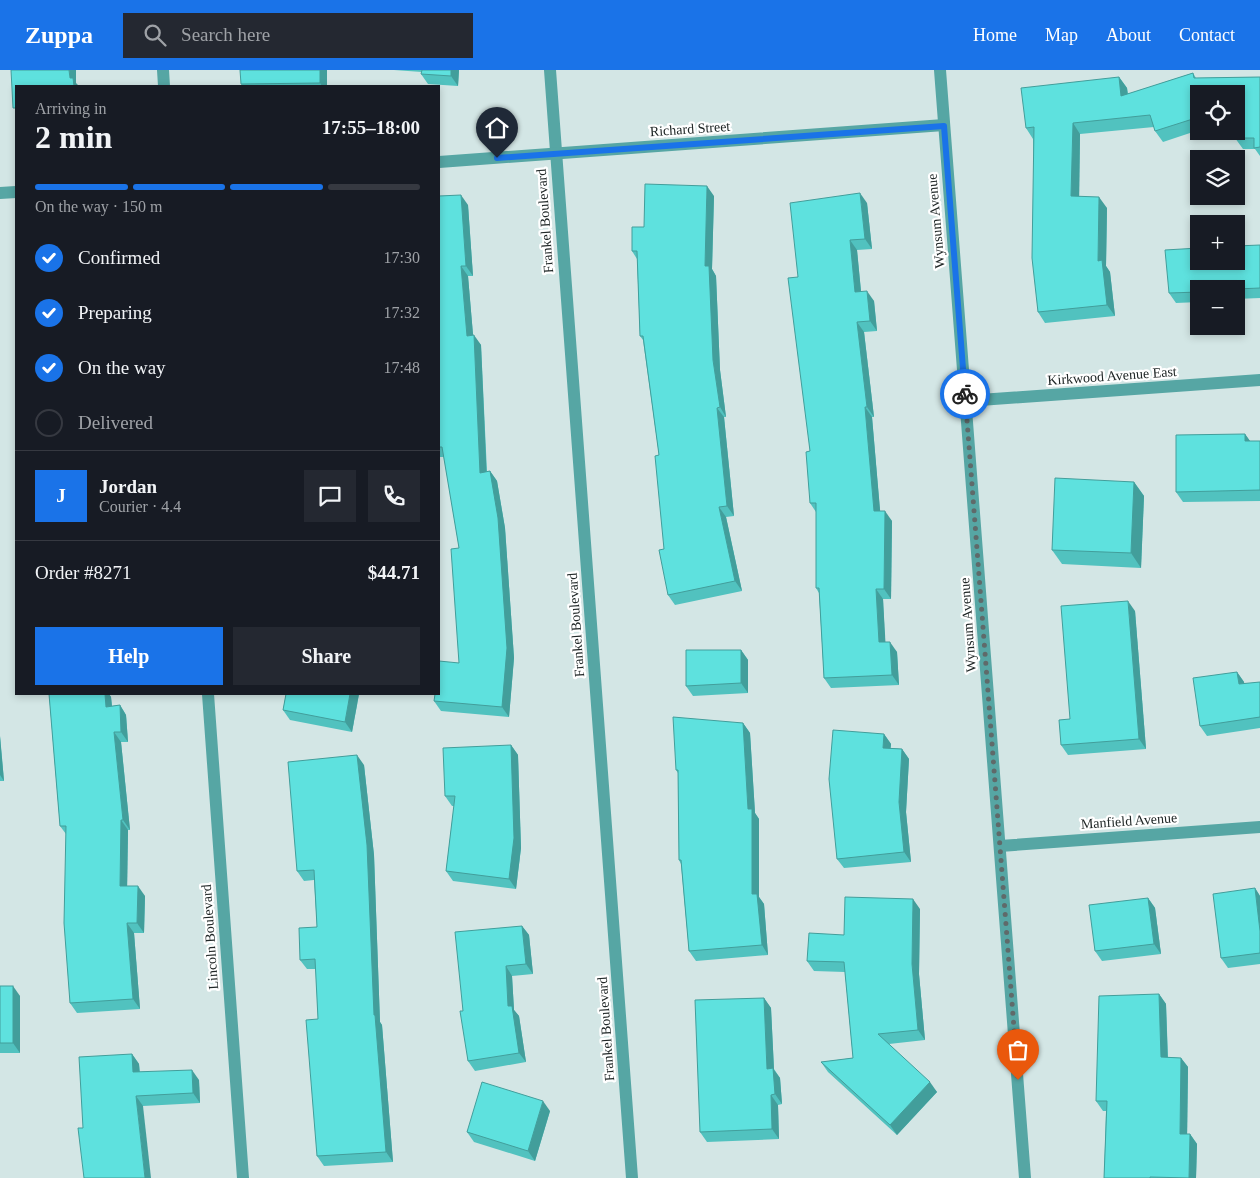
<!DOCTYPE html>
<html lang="en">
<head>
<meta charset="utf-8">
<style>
  :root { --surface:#171b24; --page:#242831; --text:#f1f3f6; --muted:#9ea1a6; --line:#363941; --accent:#1a73e8 }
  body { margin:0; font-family:"Times New Roman",serif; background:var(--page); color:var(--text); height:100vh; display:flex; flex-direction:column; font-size:19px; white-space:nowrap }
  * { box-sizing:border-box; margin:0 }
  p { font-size:16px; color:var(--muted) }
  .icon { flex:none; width:28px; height:28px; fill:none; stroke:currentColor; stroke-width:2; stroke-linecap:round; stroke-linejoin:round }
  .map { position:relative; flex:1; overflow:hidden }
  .side { position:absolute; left:15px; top:15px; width:425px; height:610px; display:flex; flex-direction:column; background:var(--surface); border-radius:0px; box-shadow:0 2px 8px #0003 }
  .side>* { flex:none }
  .fabs { position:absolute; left:1190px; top:15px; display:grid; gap:10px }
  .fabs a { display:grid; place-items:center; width:55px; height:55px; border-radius:0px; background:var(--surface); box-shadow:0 2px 8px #0003; font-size:25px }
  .pin { position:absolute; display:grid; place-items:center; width:42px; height:42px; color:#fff; margin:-51px -21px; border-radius:50% 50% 50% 0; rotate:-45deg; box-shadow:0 0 5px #0007 }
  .pin .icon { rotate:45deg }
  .courier { position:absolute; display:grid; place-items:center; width:50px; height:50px; margin:-25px; border:4px solid #1a73e8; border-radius:50%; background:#fff; color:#222; box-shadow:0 1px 6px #0007 }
  .summary em { font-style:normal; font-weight:700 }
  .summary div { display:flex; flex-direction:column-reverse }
  .summary { display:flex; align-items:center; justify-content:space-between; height:85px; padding:0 20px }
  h1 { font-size:32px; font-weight:700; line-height:38px }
  .bar { display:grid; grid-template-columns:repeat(4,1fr); gap:8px 5px; align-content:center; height:60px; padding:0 20px }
  .bar i { height:6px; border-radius:4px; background:var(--line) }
  .bar .on { background:var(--accent) }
  .bar p { grid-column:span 4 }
  .line { display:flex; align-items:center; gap:12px; padding:0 20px; border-top:1px solid var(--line) }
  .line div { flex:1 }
  .round { display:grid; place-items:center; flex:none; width:52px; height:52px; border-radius:0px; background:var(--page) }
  ol { padding:0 20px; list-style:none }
  li { display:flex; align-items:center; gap:15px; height:55px }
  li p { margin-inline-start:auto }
  li .icon { padding:5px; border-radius:50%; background:var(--accent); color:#fff; stroke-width:4 }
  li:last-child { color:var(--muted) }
  li i { width:28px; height:28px; border:2px solid var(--line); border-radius:50% }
  .cta { display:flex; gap:10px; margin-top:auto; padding:10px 20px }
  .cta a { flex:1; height:58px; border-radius:0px; background:var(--accent); color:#fff; font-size:20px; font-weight:700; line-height:58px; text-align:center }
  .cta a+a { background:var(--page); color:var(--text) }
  header { display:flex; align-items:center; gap:30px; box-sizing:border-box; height:70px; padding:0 25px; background:var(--accent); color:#fff }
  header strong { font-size:24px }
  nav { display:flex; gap:28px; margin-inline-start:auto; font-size:18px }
  .search { width:350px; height:45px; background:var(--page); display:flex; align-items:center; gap:12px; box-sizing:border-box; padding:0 18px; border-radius:0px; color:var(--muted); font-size:19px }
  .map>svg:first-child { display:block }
</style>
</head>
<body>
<header>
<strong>Zuppa</strong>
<div class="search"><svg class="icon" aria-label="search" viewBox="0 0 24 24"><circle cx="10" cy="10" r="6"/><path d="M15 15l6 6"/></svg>Search here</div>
<nav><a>Home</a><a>Map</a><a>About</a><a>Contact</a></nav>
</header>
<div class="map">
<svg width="1260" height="1108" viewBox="0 0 1260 1108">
  <rect width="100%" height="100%" fill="#d3e6e5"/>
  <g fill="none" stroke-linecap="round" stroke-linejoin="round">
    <!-- minor -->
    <g stroke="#56a6a4" stroke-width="12">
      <path d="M163 0 164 16"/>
      <path d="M550 0 632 1108"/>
      <path d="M940 0 1025 1108"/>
      <path d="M439 92 944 55"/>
      <path d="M0 123 16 122"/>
      <path d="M966 331 1260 310"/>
      <path d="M208 624 243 1108"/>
      <path d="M1000 776 1260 757"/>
    </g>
  </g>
  <!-- wall -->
  <g fill="#51c2bf">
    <path d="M327 0V16H242L241 14Z"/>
    <path d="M394 0H459L458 16 428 14 421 4 422 2Z"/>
    <path d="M1193 3 1196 8 1260 7V86L1255 79H1243L1235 68 1236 24H1199V60L1163 72 1155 61 1154 57 1080 64 1079 126 1107 138 1106 196 1110 202 1115 246 1045 253 1038 242 1033 69 1026 58 1119 7 1127 18 1128 24Z"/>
    <path d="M439 126 468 135 473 206H468L473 265 481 275 487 402 490 401 497 411 505 458 514 588 509 647 441 641 434 631 459 593V478L444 387H439Z"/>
    <path d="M714 126 712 199 716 206 720 300 726 347H724L734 446 726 447 742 521 675 535 668 525 659 385 643 270 640 266 637 189 632 181 644 157Z"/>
    <path d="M867 133 872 179 857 180 861 221 874 231 877 261 864 262 874 347H872L880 441 892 451 891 529H883L885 572 897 582 899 615 831 618 824 608 819 523 816 518V442L810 433V381L798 207Z"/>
    <path d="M1260 175V228L1236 229V219H1199V232L1176 233 1169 223Z"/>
    <path d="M1245 364 1250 371H1260V431L1183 432 1176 422Z"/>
    <path d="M1134 412 1144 426 1141 498 1062 494 1052 480Z"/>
    <path d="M1135 541 1146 679 1068 685 1061 675Z"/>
    <path d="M741 580 748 590V623L693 626 686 616Z"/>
    <path d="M1237 602 1244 612V614L1260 612V658L1207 666 1200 656Z"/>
    <path d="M49 624H109L111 627 112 636 120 635 126 645 128 672H121L130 760H128L127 816 145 826 144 863H134L140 939 77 943 70 933 66 764 60 756Z"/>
    <path d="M286 624H359L352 662 290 650 283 640Z"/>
    <path d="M743 653 750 663 755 743 759 749V827L764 834 768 885 696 891 689 881 681 794 679 790 678 703 676 700Z"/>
    <path d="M884 664 891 674 890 678 902 679 909 689 906 742 911 792 844 798 837 789Z"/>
    <path d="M0 666 4 711H0Z"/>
    <path d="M511 675 518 685 521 778 516 819 453 811 446 801 454 736H452L445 726Z"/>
    <path d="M364 695 374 785 380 952 382 955 393 1092 324 1096 317 1086 318 949 316 899H307L300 890 317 857 314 810 304 811 297 801Z"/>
    <path d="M1255 818 1260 826V894L1228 898 1221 888Z"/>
    <path d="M1148 828 1155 838 1161 884 1102 891 1095 881Z"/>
    <path d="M920 839 919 904 925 970 889 974 937 1022 897 1065 828 1002 821 992 853 988 845 902 814 901 807 891 844 865Z"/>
    <path d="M522 856 529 865 533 904 512 906 514 940 519 946 526 992 475 1001 468 991 463 941Z"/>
    <path d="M0 916 20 926V983H0Z"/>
    <path d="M1159 924 1166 934 1168 987 1181 988 1188 997 1187 1064H1190L1197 1074 1196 1108H1104L1106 1041H1103L1096 1031Z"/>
    <path d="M764 928 771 938 774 999 780 1008 782 1034 778 1035 779 1069 707 1072 700 1062Z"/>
    <path d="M132 984 139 994 140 1002 199 1010 200 1033 143 1036 83 1058Z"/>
    <path d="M550 1041 535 1091 474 1072 467 1062Z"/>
  </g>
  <!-- shaded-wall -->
  <g fill="#429e9b">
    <path d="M69 0H76V13L79 16H74L70 8Z"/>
    <path d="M320 0H327V16H322L320 13Z"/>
    <path d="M451 0H459L458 16 451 6Z"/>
    <path d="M1119 7 1127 18 1129 37 1121 26Z"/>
    <path d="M1073 53 1080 64 1079 137 1071 126Z"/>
    <path d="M707 116 714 126 712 199 716 206 720 300 726 347 720 337 713 290 705 196Z"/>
    <path d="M860 123 867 133 872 179 865 169Z"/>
    <path d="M461 125 468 135 473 206 466 196Z"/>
    <path d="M1099 127 1107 138 1106 196 1110 202 1115 246 1107 235 1098 191Z"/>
    <path d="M850 170 857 180 862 232 855 222Z"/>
    <path d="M461 196 468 206 474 276 467 266Z"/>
    <path d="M867 221 874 231 877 261 870 251Z"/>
    <path d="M857 252 864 262 874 347 867 337Z"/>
    <path d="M474 265 481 275 487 413 480 403Z"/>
    <path d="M865 337 872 347 881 451 874 441Z"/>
    <path d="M717 338 724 347 734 446 727 436Z"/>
    <path d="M1245 364 1252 374 1245 371Z"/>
    <path d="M490 401 497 411 505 458 514 588 509 647 502 637Z"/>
    <path d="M1134 412 1144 426 1141 498 1131 483Z"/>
    <path d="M719 437 726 447 742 521 735 511Z"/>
    <path d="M885 441 892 451 891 529 884 519Z"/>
    <path d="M876 519 883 529 886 582 879 572Z"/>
    <path d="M1128 531 1135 541 1146 679 1139 669Z"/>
    <path d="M890 572 897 582 899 615 892 605Z"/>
    <path d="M741 580 748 590V623L741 613Z"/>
    <path d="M1237 602 1244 612 1246 624 1239 614Z"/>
    <path d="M105 624H109L111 627 113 647 106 637Z"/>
    <path d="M350 624H359L352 662 345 652Z"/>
    <path d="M120 635 126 645 128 672 121 662Z"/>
    <path d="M743 653 750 663 755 743 759 749V827L764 834 768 885 762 875 752 824 748 739Z"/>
    <path d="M114 662 121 672 130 760 123 750Z"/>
    <path d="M884 664 891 674 890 688 883 678Z"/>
    <path d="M0 666 4 711 0 705Z"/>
    <path d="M511 675 518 685 521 778 516 819 509 809Z"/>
    <path d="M902 679 909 689 906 742 911 792 904 782 899 732Z"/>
    <path d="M357 685 364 695 374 785 380 952 382 955 393 1092 386 1082 374 945Z"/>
    <path d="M121 750 128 760 127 826 120 816Z"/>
    <path d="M138 816 145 826 144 863 137 853Z"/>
    <path d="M1255 818 1260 826V861Z"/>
    <path d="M1148 828 1155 838 1161 884 1154 874Z"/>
    <path d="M913 829 920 839 919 904 925 970 918 960 912 894Z"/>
    <path d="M127 853 134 863 140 939 133 929Z"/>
    <path d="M522 856 529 865 533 904 526 894Z"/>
    <path d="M506 896 512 906 514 940 519 946 526 992 519 983 508 936Z"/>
    <path d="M13 916 20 926V983L13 973Z"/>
    <path d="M1159 924 1166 934 1168 997 1161 987Z"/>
    <path d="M764 928 771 938 774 1000 780 1008 782 1034 775 1024 767 999Z"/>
    <path d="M132 984 139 994 140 1012 133 1002Z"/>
    <path d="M1181 988 1188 997 1187 1074 1180 1064Z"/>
    <path d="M192 1000 199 1010 200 1033 193 1023Z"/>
    <path d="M930 1012 937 1022 897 1065 890 1055Z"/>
    <path d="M771 1025 778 1035 779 1069 772 1059Z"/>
    <path d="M136 1026 143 1036 151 1108H145Z"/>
    <path d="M543 1031 550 1041 535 1091 528 1081Z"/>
    <path d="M1190 1064 1197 1074 1196 1108H1189Z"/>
  </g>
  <!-- building -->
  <g fill="#5ee1de" stroke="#429e9b">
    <path d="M11 0H69L70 8H73L74 16H16V38H13Z"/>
    <path d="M240 0H320V13L241 14Z"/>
    <path d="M422 0H451V6L421 4Z"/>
    <path d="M1193 3 1194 8 1260 7V77L1254 78V68H1235V61H1236V24H1199V47L1155 61 1150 45 1073 53 1071 126 1099 127 1098 191 1102 190 1107 235 1038 242 1032 188 1034 57 1026 58 1021 18 1119 7 1121 26Z"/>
    <path d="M645 114 707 116 705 196H709L713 290 720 337 717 338 727 436 719 437 735 511 668 525 659 480 664 479 655 386 659 385 643 266H640L637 181H632V157H644Z"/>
    <path d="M860 123 865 169 850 170 855 222 867 221 870 251 857 252 867 337H865L874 441H885L884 519H876L879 572H890L892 605 824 608 819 518H816V433H810L806 382 810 381 788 208 798 207 790 133Z"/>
    <path d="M461 125 466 196H461L467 266 474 265 480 403 490 401 498 448 507 578 502 637 434 631 435 624H439V591L459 593 451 479 459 478 442 377H439V126Z"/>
    <path d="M1260 175V218L1236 219H1199V222L1169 223 1165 180 1199 178V191H1236V176Z"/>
    <path d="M1245 364V371H1260V420L1176 422V365Z"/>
    <path d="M1055 408 1134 412 1131 483 1052 480Z"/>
    <path d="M1128 531 1139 669 1061 675 1059 650 1070 649 1061 536Z"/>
    <path d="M686 580H741V613L686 616Z"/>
    <path d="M1237 602 1239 614 1260 612V647L1200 656 1193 608Z"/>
    <path d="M49 624H105L106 637 120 635 121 662H114L123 750H121L120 816H138L137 853H127L133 929 70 933 64 853 66 756H60Z"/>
    <path d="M286 624H350L345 652 283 640Z"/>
    <path d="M673 647 743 653 748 739H752V824H757L762 875 689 881 681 790H679L678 700H676Z"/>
    <path d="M833 660 884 664 883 678 902 679 899 732 904 782 837 789 829 709Z"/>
    <path d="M511 675 514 768 509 809 446 801 455 726H445L443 678Z"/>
    <path d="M357 685 367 775 374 945H375L386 1082 317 1086 306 950 318 949 315 889 300 890 299 858 317 857 314 800 297 801 288 692Z"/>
    <path d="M1255 818 1260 861V883L1221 888 1213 824Z"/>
    <path d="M845 827 913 829 912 894 918 960 878 964 930 1012 890 1055 821 992 853 988 844 892 807 891 809 863 844 865Z"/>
    <path d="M1148 828 1154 874 1095 881 1089 835Z"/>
    <path d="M522 856 526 894 506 896 508 936H512L519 983 468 991 460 941H463L455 862Z"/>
    <rect x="0" y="916" width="13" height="57"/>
    <path d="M1159 924 1161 987 1181 988 1180 1064H1190L1189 1108 1150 1107V1108H1104L1107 1031H1096L1099 926Z"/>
    <path d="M764 928 767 999 773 998 775 1024 771 1025 772 1059 700 1062 695 930Z"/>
    <path d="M132 984 133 1002 192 1000 193 1023 136 1026 145 1108H84L78 1058H83L79 987Z"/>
    <path d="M482 1012 543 1031 528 1081 467 1062Z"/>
  </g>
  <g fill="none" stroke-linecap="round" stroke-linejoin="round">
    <!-- done -->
    <path stroke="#5f6a6a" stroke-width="5" stroke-dasharray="0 9" d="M965 324 1018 1010"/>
    <!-- route -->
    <path stroke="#1a73e8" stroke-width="6" d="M497 88 944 56 965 324"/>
  </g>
  <g text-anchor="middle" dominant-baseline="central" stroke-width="4.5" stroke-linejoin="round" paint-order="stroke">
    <!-- street labels -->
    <g font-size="14" fill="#202727" stroke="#fff">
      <text transform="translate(690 59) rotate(-4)">Richard Street</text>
      <text transform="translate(545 151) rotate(-94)">Frankel Boulevard</text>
      <text transform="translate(936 151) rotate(-95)">Wynsum Avenue</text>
      <text transform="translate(1112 306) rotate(-4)">Kirkwood Avenue East</text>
      <text transform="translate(576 555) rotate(-94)">Frankel Boulevard</text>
      <text transform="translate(968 555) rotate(-94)">Wynsum Avenue</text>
      <text transform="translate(1129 751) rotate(-4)">Manfield Avenue</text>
      <text transform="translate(210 867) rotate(-94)">Lincoln Boulevard</text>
      <text transform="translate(606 959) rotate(-94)">Frankel Boulevard</text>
    </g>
  </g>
</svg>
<div class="fabs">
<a><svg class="icon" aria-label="locate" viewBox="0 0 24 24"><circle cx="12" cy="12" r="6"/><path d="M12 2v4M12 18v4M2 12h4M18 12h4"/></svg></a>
<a><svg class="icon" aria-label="layers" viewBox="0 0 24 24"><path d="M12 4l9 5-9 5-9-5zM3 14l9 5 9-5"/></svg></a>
<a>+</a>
<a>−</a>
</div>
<div class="pin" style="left:1018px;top:1010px;background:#ea580c"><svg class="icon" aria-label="bag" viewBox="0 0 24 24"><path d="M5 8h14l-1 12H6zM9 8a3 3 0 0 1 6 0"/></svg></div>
<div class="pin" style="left:497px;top:88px;background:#1f2937"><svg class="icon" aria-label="home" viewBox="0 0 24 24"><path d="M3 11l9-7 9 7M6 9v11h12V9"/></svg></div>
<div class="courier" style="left:965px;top:324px"><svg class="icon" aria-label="bike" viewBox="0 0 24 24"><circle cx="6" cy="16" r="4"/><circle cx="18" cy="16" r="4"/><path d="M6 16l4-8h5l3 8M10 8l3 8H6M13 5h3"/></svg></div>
<section class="side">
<div class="summary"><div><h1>2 min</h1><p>Arriving in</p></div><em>17:55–18:00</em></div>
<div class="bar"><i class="on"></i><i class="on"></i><i class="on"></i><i></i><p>On the way · 150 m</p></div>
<ol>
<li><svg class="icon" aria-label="check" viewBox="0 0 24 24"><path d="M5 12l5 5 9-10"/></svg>Confirmed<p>17:30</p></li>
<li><svg class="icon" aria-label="check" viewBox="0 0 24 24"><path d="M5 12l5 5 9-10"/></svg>Preparing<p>17:32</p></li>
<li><svg class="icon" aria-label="check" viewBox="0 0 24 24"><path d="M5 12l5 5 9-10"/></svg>On the way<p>17:48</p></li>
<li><i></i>Delivered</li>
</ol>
<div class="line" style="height:90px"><b class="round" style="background:var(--accent);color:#fff">J</b><div><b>Jordan</b><p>Courier · 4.4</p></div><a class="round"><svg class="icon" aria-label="chat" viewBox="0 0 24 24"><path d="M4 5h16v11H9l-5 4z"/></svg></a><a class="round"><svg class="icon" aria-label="phone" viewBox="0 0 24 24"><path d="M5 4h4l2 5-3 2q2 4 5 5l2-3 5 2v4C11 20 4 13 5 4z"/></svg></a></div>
<div class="line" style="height:65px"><div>Order #8271</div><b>$44.71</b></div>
<div class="cta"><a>Help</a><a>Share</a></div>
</section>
</div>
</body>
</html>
